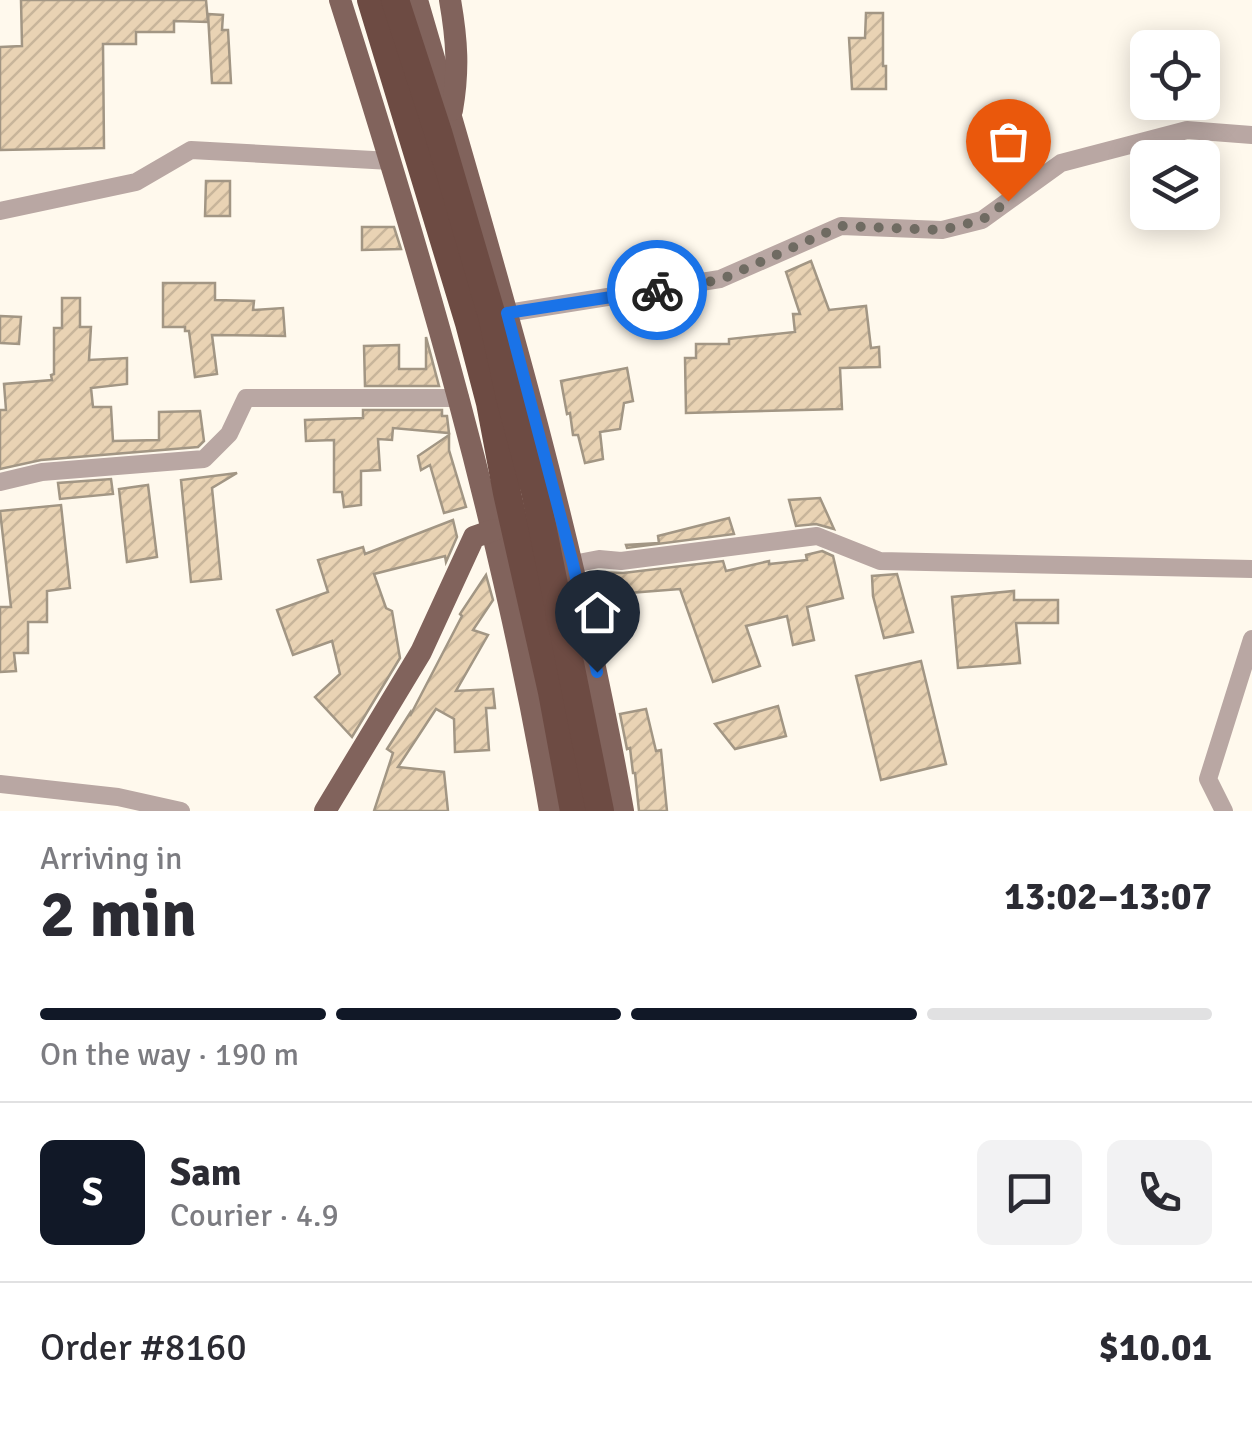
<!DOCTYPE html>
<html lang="en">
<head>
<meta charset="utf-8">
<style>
  :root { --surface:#fff; --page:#f2f2f3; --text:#2b2b33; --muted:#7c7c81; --line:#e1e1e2; --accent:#111827 }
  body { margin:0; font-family:Signika,sans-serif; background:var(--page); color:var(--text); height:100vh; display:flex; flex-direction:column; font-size:38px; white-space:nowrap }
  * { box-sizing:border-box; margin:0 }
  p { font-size:32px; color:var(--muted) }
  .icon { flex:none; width:55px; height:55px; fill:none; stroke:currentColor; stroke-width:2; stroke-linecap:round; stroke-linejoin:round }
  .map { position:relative; height:811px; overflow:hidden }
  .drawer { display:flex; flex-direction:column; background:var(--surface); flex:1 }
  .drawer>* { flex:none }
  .controls { position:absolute; left:1130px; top:30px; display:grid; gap:20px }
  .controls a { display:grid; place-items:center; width:90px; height:90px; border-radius:15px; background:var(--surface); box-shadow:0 5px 25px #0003; font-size:50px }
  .pin { position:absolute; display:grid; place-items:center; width:85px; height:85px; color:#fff; margin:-102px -42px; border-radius:50% 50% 50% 0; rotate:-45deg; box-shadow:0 0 10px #0007 }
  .pin .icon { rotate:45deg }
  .courier { position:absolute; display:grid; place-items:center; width:100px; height:100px; margin:-50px; border:8px solid #1a73e8; border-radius:50%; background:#fff; color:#222; box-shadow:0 2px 12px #0007 }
  .head em { font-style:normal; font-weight:700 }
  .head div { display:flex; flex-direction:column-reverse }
  .head { display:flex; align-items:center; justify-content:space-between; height:170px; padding:0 40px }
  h1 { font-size:65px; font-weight:700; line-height:75px }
  .bar { display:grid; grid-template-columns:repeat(4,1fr); gap:15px 10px; align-content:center; height:120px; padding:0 40px }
  .bar i { height:12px; border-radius:8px; background:var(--line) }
  .bar .active { background:var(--accent) }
  .bar p { grid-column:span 4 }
  .line { display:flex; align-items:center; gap:25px; padding:0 40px; border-top:2px solid var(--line) }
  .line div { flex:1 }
  .round { display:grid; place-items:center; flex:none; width:105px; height:105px; border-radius:15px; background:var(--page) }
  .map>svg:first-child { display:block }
</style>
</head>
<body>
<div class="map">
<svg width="1252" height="811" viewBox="0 0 1252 811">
  <defs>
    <pattern id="building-hatch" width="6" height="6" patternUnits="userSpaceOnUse" patternTransform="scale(2.5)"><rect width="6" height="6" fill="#e9d3b4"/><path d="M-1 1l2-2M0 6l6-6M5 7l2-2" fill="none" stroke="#c8b59a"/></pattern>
  </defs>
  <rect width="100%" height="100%" fill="#fff9ed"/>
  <!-- building -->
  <g fill="url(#building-hatch)" stroke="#a29684" stroke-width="2.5">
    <path d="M21 0H206L208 22 174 21V32H136V44H103L104 148 0 150V47L22 46Z"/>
    <path d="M866 13H883V66H886V89H852L849 38H865Z"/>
    <path d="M208 14 223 15 222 30H228L231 83H212Z"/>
    <path d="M206 181H230V216H205Z"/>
    <path d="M362 227H394L401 249 362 250Z"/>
    <path d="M811 261 829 310 866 306 871 348 879 347 880 367 840 368 842 409 686 413 685 358H696V344H729V339L795 332 793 314H800L786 272Z"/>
    <path d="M163 283H215V300L254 301 253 310 283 308 285 336 212 335 217 374 195 377 189 331H185V327H163Z"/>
    <path d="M62 298H80V327H91L89 360 127 358V384L91 388 93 407H111L113 441 159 440V412L200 411 204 441 198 447 41 460 0 469V410H6L4 384 52 380 51 375 54 374V328H62Z"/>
    <path d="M0 316 21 317 19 344 0 343Z"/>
    <path d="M426 337 439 386H365L364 346 399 345V369H426Z"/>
    <path d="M627 368 633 401 624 403 620 429 600 432 603 459 585 463 578 435H573L570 413 567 414 561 381Z"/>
    <path d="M363 410H442V416H447L449 433 393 428 392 440 378 439 380 470 361 471V505L344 507 342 492H334V440L306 441 305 420 363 418Z"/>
    <path d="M449 435V450L466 507 444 513 430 465 421 470 418 456Z"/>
    <path d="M237 473 212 488 221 579 191 582 181 480Z"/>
    <path d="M111 479 113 494 60 499 58 483Z"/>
    <path d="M148 485 157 557 127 562 119 489Z"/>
    <path d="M820 498 834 529 816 524 796 526 789 500Z"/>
    <path d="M61 505 70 588 47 591V622H28V653H14L16 671 0 672V607H11L0 511Z"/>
    <path d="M729 518 734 534 627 548 626 545 659 543 658 536Z"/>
    <path d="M453 520 457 537 446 562 445 556 374 574 386 608 392 611 400 658 352 737 315 697 340 674 332 641 293 655 277 610 328 592 318 560 363 547 365 554Z"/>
    <path d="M822 551 833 556 843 598 807 607 814 640 793 645 787 616 746 626 760 666 713 682 680 589 629 593 635 619 620 622 622 634 608 637 597 572 623 573 723 561 726 571 769 561V564L807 560 806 555Z"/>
    <path d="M897 574 913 632 884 638 873 596 872 576Z"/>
    <path d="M486 575 493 600 473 630 488 635 456 691 493 689 495 708H486L489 750 455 752 454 719 436 709 398 767 444 772 448 811H374L393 753 387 749 410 713V716L462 616 460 614Z"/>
    <path d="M1014 591V600H1058V623H1016L1020 663 958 668 952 597Z"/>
    <path d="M921 661 946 764 881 780 856 676Z"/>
    <path d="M778 706 786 736 735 749 715 724Z"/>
    <path d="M646 709 656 751 661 750 667 811H639L635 773H633L630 748 627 749 620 714Z"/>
  </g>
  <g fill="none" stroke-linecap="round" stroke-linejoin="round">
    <!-- minor -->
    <g stroke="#b9a7a3" stroke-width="18">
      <path d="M0 211 136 182 191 150 391 161"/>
      <path d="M507 313 720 279 841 226 942 230 982 220 1061 163 1187 130 1252 135"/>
      <path d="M0 482 42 472 204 459 229 434 246 398H460"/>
      <path d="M573 564 599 559 621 561 817 536 880 561 1252 569"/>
      <path d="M0 784 118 797 181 811"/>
      <path d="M1224 811 1208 779 1252 639"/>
    </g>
    <!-- major -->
    <g stroke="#81635c" stroke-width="22">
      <path d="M340 0C425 268 503 533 550 811"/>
      <path d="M417 0C495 268 575 536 623 811"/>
      <path d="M450 0C457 40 459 70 452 110"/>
      <path d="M325 811 421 652 474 537 494 530"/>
    </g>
    <!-- highway -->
    <g stroke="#6d4b43" stroke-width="28">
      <path d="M371 0 469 323 490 403 507 493 552 692 574 811"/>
      <path d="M395 0 438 132 492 316 510 398 535 491 600 811"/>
    </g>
  </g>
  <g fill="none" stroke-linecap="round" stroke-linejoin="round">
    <!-- done -->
    <path stroke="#6f6b62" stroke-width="10" stroke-dasharray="0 18" d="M657 290 720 280 841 226 942 230 982 220 1008 201"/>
    <!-- route -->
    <path stroke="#1a73e8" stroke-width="12" d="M597 672 573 564 507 313 657 290"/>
  </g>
</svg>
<div class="controls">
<a><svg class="icon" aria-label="locate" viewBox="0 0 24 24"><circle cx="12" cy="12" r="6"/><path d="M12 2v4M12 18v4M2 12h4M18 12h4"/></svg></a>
<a><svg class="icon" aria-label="layers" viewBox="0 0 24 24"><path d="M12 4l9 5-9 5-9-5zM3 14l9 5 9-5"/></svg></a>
</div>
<div class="pin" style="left:1008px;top:201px;background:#ea580c"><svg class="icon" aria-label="bag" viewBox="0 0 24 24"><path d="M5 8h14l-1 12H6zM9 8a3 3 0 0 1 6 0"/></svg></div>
<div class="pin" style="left:597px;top:672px;background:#1f2937"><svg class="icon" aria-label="home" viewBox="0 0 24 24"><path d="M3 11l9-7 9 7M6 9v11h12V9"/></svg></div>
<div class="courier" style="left:657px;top:290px"><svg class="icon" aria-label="bike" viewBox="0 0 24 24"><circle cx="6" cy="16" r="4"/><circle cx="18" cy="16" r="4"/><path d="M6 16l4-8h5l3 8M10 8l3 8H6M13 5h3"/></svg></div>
</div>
<section class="drawer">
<div class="head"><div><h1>2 min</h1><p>Arriving in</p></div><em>13:02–13:07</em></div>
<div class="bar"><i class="active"></i><i class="active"></i><i class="active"></i><i></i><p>On the way · 190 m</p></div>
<div class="line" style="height:180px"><b class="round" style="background:var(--accent);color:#fff">S</b><div><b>Sam</b><p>Courier · 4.9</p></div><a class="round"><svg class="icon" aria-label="chat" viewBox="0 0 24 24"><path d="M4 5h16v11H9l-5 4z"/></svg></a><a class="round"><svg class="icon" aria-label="phone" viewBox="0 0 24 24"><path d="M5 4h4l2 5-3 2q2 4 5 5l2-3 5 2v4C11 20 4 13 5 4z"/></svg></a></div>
<div class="line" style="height:130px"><div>Order #8160</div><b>$10.01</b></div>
</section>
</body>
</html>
